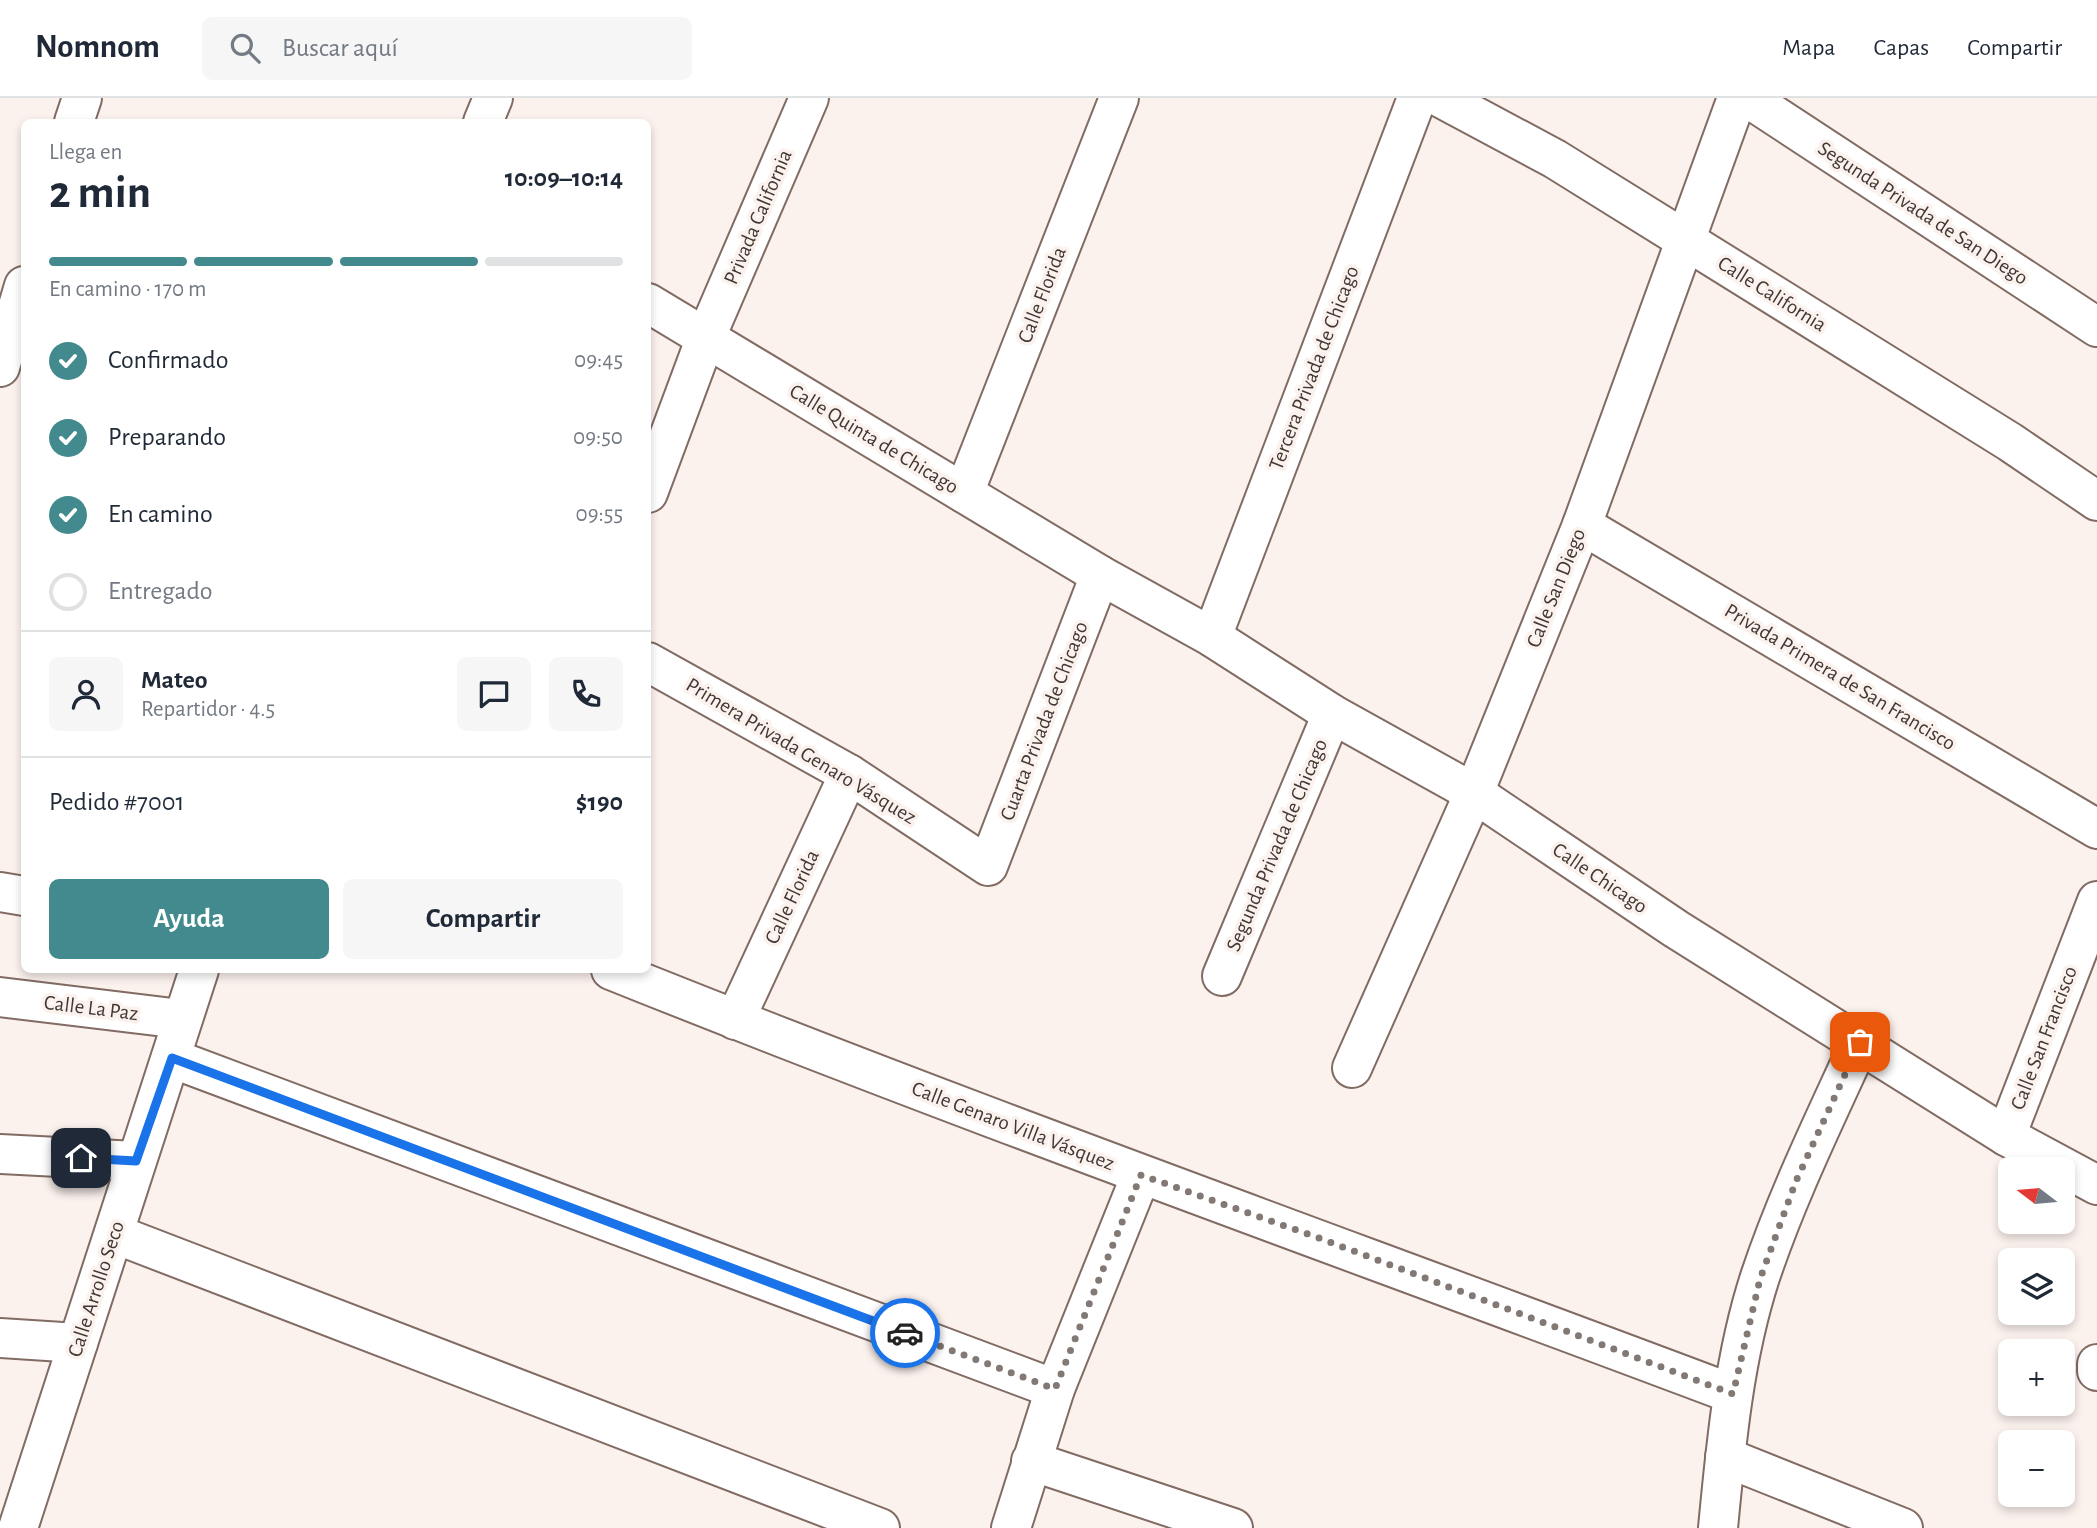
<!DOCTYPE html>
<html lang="es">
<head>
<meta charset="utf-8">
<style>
  :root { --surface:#fff; --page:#f6f6f7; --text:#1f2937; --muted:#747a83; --line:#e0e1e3; --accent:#428a8d }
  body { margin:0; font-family:"Alegreya Sans",sans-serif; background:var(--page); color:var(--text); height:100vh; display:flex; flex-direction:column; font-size:26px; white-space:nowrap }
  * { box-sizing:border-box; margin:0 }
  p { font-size:23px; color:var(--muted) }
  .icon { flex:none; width:38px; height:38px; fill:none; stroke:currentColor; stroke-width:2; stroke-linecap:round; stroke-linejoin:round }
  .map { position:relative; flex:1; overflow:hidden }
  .panel { position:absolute; left:21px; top:21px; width:630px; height:854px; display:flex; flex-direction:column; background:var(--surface); border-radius:10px; box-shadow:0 4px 10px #0003 }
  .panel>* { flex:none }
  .needle { width:46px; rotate:286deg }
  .controls { position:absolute; left:1998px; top:1059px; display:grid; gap:14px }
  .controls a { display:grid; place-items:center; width:77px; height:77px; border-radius:10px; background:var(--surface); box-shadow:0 4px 10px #0003; font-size:35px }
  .pin { position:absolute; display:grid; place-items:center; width:60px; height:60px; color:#fff; margin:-30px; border-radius:14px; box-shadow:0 4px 10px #0006 }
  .courier { position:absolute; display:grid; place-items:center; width:70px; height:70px; margin:-35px; border:5px solid #1a73e8; border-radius:50%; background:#fff; color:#222; box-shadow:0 2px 9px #0007 }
  .head em { font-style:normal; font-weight:600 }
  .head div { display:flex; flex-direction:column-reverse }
  .head { display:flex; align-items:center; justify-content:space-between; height:119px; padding:0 28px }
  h1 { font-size:46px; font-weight:600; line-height:52px }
  .bar { display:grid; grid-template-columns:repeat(4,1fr); gap:10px 7px; align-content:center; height:84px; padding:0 28px }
  .bar i { height:9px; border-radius:5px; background:var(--line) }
  .bar .active { background:var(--accent) }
  .bar p { grid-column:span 4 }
  .line { display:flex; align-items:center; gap:18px; padding:0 28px; border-top:2px solid var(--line) }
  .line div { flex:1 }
  .round { display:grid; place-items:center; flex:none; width:74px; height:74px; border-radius:10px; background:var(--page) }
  ol { padding:0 28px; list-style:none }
  li { display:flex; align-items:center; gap:21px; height:77px }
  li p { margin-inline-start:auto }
  li .icon { padding:7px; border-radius:50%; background:var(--accent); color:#fff; stroke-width:4 }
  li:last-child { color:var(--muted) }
  li i { width:38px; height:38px; border:4px solid var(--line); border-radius:50% }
  .primary-button { display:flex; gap:14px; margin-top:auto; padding:14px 28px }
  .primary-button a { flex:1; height:80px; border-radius:10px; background:var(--accent); color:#fff; font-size:28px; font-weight:600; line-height:80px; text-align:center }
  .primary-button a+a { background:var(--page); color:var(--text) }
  header { display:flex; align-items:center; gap:42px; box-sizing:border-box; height:98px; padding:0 35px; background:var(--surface); border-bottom:2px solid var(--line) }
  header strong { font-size:33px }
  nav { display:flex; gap:38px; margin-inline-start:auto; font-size:24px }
  .search { width:490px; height:63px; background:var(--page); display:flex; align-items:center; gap:18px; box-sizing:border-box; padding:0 24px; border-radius:10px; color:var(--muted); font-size:26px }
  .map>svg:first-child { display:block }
</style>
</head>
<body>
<header>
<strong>Nomnom</strong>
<div class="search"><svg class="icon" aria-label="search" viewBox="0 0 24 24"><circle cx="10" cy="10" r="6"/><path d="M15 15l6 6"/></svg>Buscar aquí</div>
<nav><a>Mapa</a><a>Capas</a><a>Compartir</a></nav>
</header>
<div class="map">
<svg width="2097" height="1430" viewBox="0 0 2097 1430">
  <rect width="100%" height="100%" fill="#fbf1ed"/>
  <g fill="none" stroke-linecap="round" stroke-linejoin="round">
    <defs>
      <g id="minor">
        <path d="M1441 0 1555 61 2010 344 2097 403"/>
        <path d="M1748 0 2097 229"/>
        <path d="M74 24 82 0"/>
        <path d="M483 24 493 0"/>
        <path d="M648 205 1100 477 1212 539 1332 616 1474 695 1676 831 2006 1038 2097 1087"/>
        <path d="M0 269 24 188"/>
        <path d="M648 395 706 239 809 0"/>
        <path d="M964 395 1119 0"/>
        <path d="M1582 427 2097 731"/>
        <path d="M1212 539 1417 0"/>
        <path d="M648 564 849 676 988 768 1100 477"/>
        <path d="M0 794 24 798"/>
        <path d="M611 872C982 1021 1359 1155 1733 1296"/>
        <path d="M1222 878 1332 616"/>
        <path d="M0 899 181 921"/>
        <path d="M735 922 849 676"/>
        <path d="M171 960 1055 1291"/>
        <path d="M1352 970 1474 695 1582 427 1737 0"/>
        <path d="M2006 1038 2097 803"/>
        <path d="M0 1056 136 1063"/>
        <path d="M115 1136 880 1430"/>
        <path d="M0 1240 78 1245"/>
        <path d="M2097 1266V1273"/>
        <path d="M1725 1359 1903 1430"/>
        <path d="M1031 1363 1233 1430"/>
        <path d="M18 1430 199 872"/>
        <path d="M1011 1430 1055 1291 1141 1077"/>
        <path d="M1718 1430C1726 1346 1734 1259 1760 1179 1787 1098 1825 1021 1860 944"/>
      </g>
    </defs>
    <!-- minor casing -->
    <use href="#minor" stroke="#816b62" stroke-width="42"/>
    <!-- minor -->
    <use href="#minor" stroke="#fff" stroke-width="38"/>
  </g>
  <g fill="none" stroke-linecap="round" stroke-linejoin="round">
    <!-- done -->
    <path stroke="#827874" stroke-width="7" stroke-dasharray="0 12.6" d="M905 1235 1055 1291 1141 1077 1319 1140 1733 1296 1760 1181 1796 1083 1860 944"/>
    <!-- route -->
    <path stroke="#1a73e8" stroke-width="9" d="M81 1060 136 1063 172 960 905 1235"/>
  </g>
  <g text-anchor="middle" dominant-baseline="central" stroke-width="7" stroke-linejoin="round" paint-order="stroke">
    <!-- street labels -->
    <g font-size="21" fill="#413733" stroke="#fbf1ed">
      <text transform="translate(1923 115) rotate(33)">Segunda Privada de San Diego</text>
      <text transform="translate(758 119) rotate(-67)">Privada California</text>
      <text transform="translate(1772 196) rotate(32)">Calle California</text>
      <text transform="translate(1042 197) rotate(-69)">Calle Florida</text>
      <text transform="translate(1314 270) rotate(-69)">Tercera Privada de Chicago</text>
      <text transform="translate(874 341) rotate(31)">Calle Quinta de Chicago</text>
      <text transform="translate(1556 490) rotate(-68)">Calle San Diego</text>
      <text transform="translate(1840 579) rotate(31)">Privada Primera de San Francisco</text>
      <text transform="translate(1044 623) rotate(-69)">Cuarta Privada de Chicago</text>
      <text transform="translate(801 653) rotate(31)">Primera Privada Genaro Vásquez</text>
      <text transform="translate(1277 747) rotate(-67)">Segunda Privada de Chicago</text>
      <text transform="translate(1600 780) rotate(34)">Calle Chicago</text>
      <text transform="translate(792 799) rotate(-65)">Calle Florida</text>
      <text transform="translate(91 910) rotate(7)">Calle La Paz</text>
      <text transform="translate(2044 940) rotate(-69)">Calle San Francisco</text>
      <text transform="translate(1013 1028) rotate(21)">Calle Genaro Villa Vásquez</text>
      <text transform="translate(96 1191) rotate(-72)">Calle Arrollo Seco</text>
    </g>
  </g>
</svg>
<div class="controls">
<a><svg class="needle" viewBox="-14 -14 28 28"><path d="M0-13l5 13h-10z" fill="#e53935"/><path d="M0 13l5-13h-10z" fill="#747a83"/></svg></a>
<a><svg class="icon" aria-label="layers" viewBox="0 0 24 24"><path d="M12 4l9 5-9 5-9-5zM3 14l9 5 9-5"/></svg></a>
<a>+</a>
<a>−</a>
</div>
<div class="pin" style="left:1860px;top:944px;background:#ea580c"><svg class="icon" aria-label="bag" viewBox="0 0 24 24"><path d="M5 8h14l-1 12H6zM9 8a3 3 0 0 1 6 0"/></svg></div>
<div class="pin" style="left:81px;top:1060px;background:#1f2937"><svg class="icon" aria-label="home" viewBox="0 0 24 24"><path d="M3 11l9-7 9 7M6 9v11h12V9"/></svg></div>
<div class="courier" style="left:905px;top:1235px"><svg class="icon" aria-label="car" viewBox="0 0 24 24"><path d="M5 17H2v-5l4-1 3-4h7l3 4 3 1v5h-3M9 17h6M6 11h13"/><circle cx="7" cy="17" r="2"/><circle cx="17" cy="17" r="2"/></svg></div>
<section class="panel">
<div class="head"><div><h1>2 min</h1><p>Llega en</p></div><em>10:09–10:14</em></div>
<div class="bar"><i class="active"></i><i class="active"></i><i class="active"></i><i></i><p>En camino · 170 m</p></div>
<ol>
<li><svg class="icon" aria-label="check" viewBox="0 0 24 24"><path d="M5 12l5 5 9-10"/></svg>Confirmado<p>09:45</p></li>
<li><svg class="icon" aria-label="check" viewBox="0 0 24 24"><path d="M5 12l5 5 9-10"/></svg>Preparando<p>09:50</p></li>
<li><svg class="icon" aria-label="check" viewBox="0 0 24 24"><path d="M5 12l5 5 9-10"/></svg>En camino<p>09:55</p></li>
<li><i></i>Entregado</li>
</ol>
<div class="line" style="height:126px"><a class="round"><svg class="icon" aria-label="person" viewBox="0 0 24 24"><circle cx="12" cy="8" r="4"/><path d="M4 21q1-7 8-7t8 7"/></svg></a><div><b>Mateo</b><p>Repartidor · 4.5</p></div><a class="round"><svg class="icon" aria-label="chat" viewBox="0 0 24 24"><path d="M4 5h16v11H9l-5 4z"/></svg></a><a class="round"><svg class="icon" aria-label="phone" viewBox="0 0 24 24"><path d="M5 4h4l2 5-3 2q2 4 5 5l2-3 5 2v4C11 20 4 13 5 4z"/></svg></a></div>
<div class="line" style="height:91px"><div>Pedido #7001</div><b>$190</b></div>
<div class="primary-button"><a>Ayuda</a><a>Compartir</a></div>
</section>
</div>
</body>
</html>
